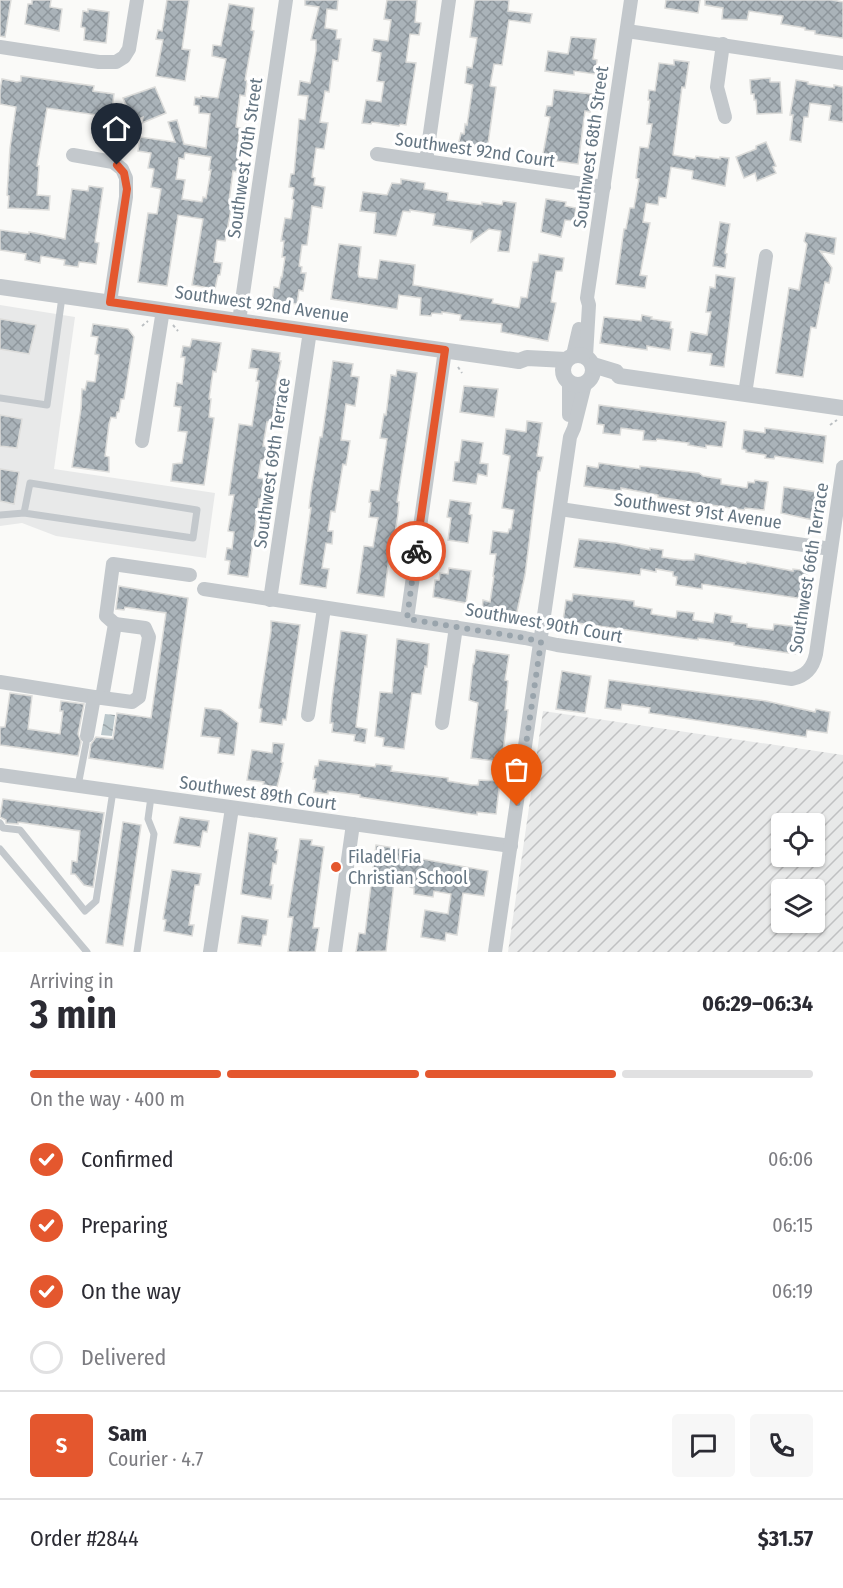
<!DOCTYPE html>
<html lang="en">
<head>
<meta charset="utf-8">
<style>
  :root { --surface:#fff; --page:#f7f7f7; --text:#2b2b33; --muted:#7c7c81; --line:#e1e1e2; --accent:#e4572e }
  body { margin:0; font-family:"Fira Sans Condensed",sans-serif; background:var(--page); color:var(--text); height:100vh; display:flex; flex-direction:column; font-size:22px; white-space:nowrap }
  * { box-sizing:border-box; margin:0 }
  p { font-size:20px; color:var(--muted) }
  .icon { flex:none; width:33px; height:33px; fill:none; stroke:currentColor; stroke-width:2; stroke-linecap:round; stroke-linejoin:round }
  .map { position:relative; height:952px; overflow:hidden }
  .panel { display:flex; flex-direction:column; background:var(--surface); flex:1 }
  .panel>* { flex:none }
  .buttons { position:absolute; left:771px; top:813px; display:grid; gap:12px }
  .buttons a { display:grid; place-items:center; width:54px; height:54px; border-radius:6px; background:var(--surface); box-shadow:0 2px 4px #0004; font-size:30px }
  .pin { position:absolute; display:grid; place-items:center; width:51px; height:51px; color:#fff; margin:-62px -26px; border-radius:50% 50% 50% 0; rotate:-45deg; box-shadow:0 0 6px #0007 }
  .pin .icon { rotate:45deg }
  .courier { position:absolute; display:grid; place-items:center; width:60px; height:60px; margin:-30px; border:4px solid #e4572e; border-radius:50%; background:#fff; color:#222; box-shadow:0 2px 8px #0007 }
  .summary em { font-style:normal; font-weight:700 }
  .summary div { display:flex; flex-direction:column-reverse }
  .summary { display:flex; align-items:center; justify-content:space-between; height:102px; padding:0 30px }
  h1 { font-size:39px; font-weight:700; line-height:45px }
  .bar { display:grid; grid-template-columns:repeat(4,1fr); gap:9px 6px; align-content:center; height:72px; padding:0 30px }
  .bar i { height:8px; border-radius:4px; background:var(--line) }
  .bar .on { background:var(--accent) }
  .bar p { grid-column:span 4 }
  .line { display:flex; align-items:center; gap:15px; padding:0 30px; border-top:2px solid var(--line) }
  .line div { flex:1 }
  .round { display:grid; place-items:center; flex:none; width:63px; height:63px; border-radius:6px; background:var(--page) }
  ol { padding:0 30px; list-style:none }
  li { display:flex; align-items:center; gap:18px; height:66px }
  li p { margin-inline-start:auto }
  li .icon { padding:6px; border-radius:50%; background:var(--accent); color:#fff; stroke-width:4 }
  li:last-child { color:var(--muted) }
  li i { width:33px; height:33px; border:3px solid var(--line); border-radius:50% }
  .map>svg:first-child { display:block }
</style>
</head>
<body>
<div class="map">
<svg width="843" height="952" viewBox="0 0 843 952">
  <defs>
    <pattern id="industrial-furrows" width="10" height="10" patternUnits="userSpaceOnUse" patternTransform="scale(1.5)"><rect width="10" height="10" fill="#e8e9e9"/><path d="M-1 1l2-2M0 10L10 0M9 11l2-2" fill="none" stroke="#c0c1c2"/></pattern>
    <pattern id="water-waves" width="16" height="10" patternUnits="userSpaceOnUse" patternTransform="scale(1.5)"><rect width="16" height="10" fill="#bbc7cb"/><path d="M0 5q4-4 8 0t8 0" fill="none" stroke="#9ca6aa"/></pattern>
    <pattern id="building-cross-hatch" width="8" height="8" patternUnits="userSpaceOnUse" patternTransform="scale(1.5)"><rect width="8" height="8" fill="#aab3b9"/><path d="M0 0l8 8M0 8l8-8" fill="none" stroke="#8e969c"/></pattern>
  </defs>
  <rect width="100%" height="100%" fill="#fafaf8"/>
  <!-- built -->
  <path fill="#e8e9e9" d="M0 305 75 317 54 469 215 493 206 558 56 536 22 523 0 526Z"/>
  <!-- industrial -->
  <path fill="url(#industrial-furrows)" fill-rule="evenodd" d="M543 711 843 755V952H508ZM782 824H814V856H782ZM782 890H814V922H782Z"/>
  <!-- water -->
  <path fill="url(#water-waves)" d="M105 714 115 715 112 736 101 735Z"/>
  <!-- building -->
  <g fill="url(#building-cross-hatch)" stroke="#dcdcda" stroke-width="1.5" fill-rule="evenodd">
    <path d="M0 0H11L5 37 0 36Z"/>
    <path d="M32 0H51L50 7 62 9 59 31 25 24 28 4H32Z"/>
    <path d="M167 0H189L182 49 190 50 185 81 156 76 163 40 156 39 158 30 162 31Z"/>
    <path d="M305 0H338L337 10 327 9 325 28 337 30 336 39H341L338 61 333 60 329 92 325 91 320 122 328 123 324 149 316 148 312 177 315 178 314 185 325 187 322 208 312 206 307 245H302L299 266 302 267 301 273H306L303 291 299 290 297 304 272 301 274 287 279 288 281 277H282L285 257H282L284 241H281L285 218 291 219 294 200 292 199 294 188 289 187 291 174H294L299 119 305 120 308 96 298 95 300 81 310 83 316 51V40H311L319 7 305 5Z"/>
    <path d="M387 0H417L415 22 421 23 419 35 410 34 406 62 416 63 406 125 400 124 399 126 372 122 371 124 362 123 366 100 381 102 384 82 377 81 381 53 372 51 374 39 388 41 391 20 384 19Z"/>
    <path d="M475 0H509L508 11 532 14 530 23 509 20 502 65 494 64 490 86 496 87 487 151 458 146 461 133 464 134 465 124 467 125 473 85 465 83 467 67 472 68 477 38 470 37Z"/>
    <path d="M666 0H700L698 13 665 8Z"/>
    <path d="M705 0H832L843 2V38L815 34V31L805 30V28L781 24 783 16 749 11 747 20 722 19 723 8 705 5Z"/>
    <path d="M229 4 254 8 251 30 254 31 245 80 247 81 245 96 240 95 236 127 240 128 237 153 239 154 237 172 233 171 229 201 232 202 230 215 225 241 217 240 214 262 222 263 220 275H218L215 289 192 285 203 219 178 215 167 286 138 282 148 213 157 214 161 189 151 187 154 169 148 168 151 153 138 151 140 137 175 142 168 122 177 120 184 144 206 148 210 114 199 113V106L194 105 195 97 201 98V96L218 98 226 59 212 56 213 45 221 46ZM185 153 211 157 209 170H211L206 198 203 197 202 202 182 199 185 180 176 179 179 158 184 159Z"/>
    <path d="M88 9 109 12 106 43 84 40 85 28 81 27 83 11 88 12Z"/>
    <path d="M571 37 596 39 593 59 597 60 595 74 574 71V75L545 71 548 51 568 54Z"/>
    <path d="M674 60 689 62 685 88 682 87 673 155 695 159 696 156 720 159V157L729 158 725 186 692 179 693 171 671 167 666 198 659 197 658 205 646 203 643 222 650 223 640 275 647 276 645 288 616 284 624 229H626L630 208H634L639 179 636 178 640 147 648 148 649 144 652 124H647L650 100H648L649 90 655 91 659 63 674 65Z"/>
    <path d="M21 76 94 86 93 91 114 94 111 117 47 108 37 166H39L37 195 50 196 49 210 8 208 9 196 7 195 10 148 16 107 0 104V90L2 79 17 82 21 81Z"/>
    <path d="M770 78V82H780L782 113 757 114 756 100H754V94H751L750 80Z"/>
    <path d="M796 80 808 82V84L834 88V85L843 87V122L829 120 831 106 810 103 808 117H804L801 142 790 140 793 115H790Z"/>
    <path d="M155 87 166 113 142 123 143 117 133 122 123 98Z"/>
    <path d="M554 90 592 94 590 112 585 111 578 164 542 159 550 117 545 116 547 106H552Z"/>
    <path d="M766 142 776 166 773 167 776 173 757 181 755 173 744 178 736 157 756 149V146Z"/>
    <path d="M401 179 425 183 424 189 448 193 447 200 482 205V202L502 205 503 201 516 203 509 252 498 251 501 231 489 229 471 242 473 231 433 225 435 214 410 210V212L403 211 396 236 374 233 376 213 360 211 363 192 387 195 392 183 401 184Z"/>
    <path d="M89 186 103 188 95 242 99 243 96 264 81 262H79L78 267 64 265 65 260 41 256 40 263 25 260 26 254 0 250V230L29 234V232L35 233 65 239 72 189 88 191Z"/>
    <path d="M546 199 566 202 565 206 576 208 574 221 565 220 561 237 541 232Z"/>
    <path d="M720 222 730 224 725 253 727 254 725 268 713 266Z"/>
    <path d="M806 233 836 238 834 254 820 251 832 268 829 283 825 282 816 328 811 327 803 377 776 373 789 288 799 290 807 244 804 241Z"/>
    <path d="M339 244 361 247 358 274 359 277 377 279 380 260 415 265 413 285 493 299 492 303 519 308 521 297 527 298 533 262H538L539 254 564 258 562 271H556L551 302 556 303 548 341 501 332 502 324 460 320 461 315 442 312V314L432 313 431 316 420 315 421 298 399 295 397 309 331 299Z"/>
    <path d="M716 275 735 278 724 367 710 365 712 354 688 351 691 332 707 335 711 312H706L710 287 715 288Z"/>
    <path d="M642 315 652 317 651 319 671 322 670 328 673 329 670 350 647 346V350L600 343 604 317 641 321Z"/>
    <path d="M0 319 36 325 29 354 0 349Z"/>
    <path d="M93 324 128 329 134 337 124 399H121L119 412H117L116 418 111 417 109 424 105 456 109 457V472L72 467 81 409 82 389 85 390 87 381 95 382 99 355 95 354 98 337 91 336Z"/>
    <path d="M192 339 221 343 216 372 213 371 209 399H211L209 417 214 418 204 485 171 481 173 464 182 463 187 432 178 431 181 407 174 406 177 383 182 384 185 357H181L183 346 190 347Z"/>
    <path d="M252 349 280 353 279 361H281L275 390 277 391 272 423 267 422 263 446 268 447 266 461 261 460 258 478 264 479 261 500 259 499 248 577 228 574 230 561 225 560 227 548 232 549 234 532 228 531 234 495H229L239 424 252 426 259 381H256L258 369 249 368Z"/>
    <path d="M333 361 353 364 351 376 359 377 355 406 346 404 341 440 350 441 346 465 343 464 335 512 331 511 328 531H333L332 544 326 543 322 568 329 569 326 588 300 584 311 508H309L311 492 320 437H322Z"/>
    <path d="M397 370 417 373 397 502H399L398 514 391 558H389L384 597 357 593 364 546 373 547 378 518 369 517 371 503 369 502 371 490 379 491 387 439 380 438 384 414 386 415 391 375 396 376Z"/>
    <path d="M464 386 498 389 494 417 460 412Z"/>
    <path d="M599 405 726 422 722 447 706 445V448L688 445 689 443 657 439 656 441 643 440 644 431 621 428 620 435 603 433 604 425 597 424Z"/>
    <path d="M0 415 22 419 17 448 0 446Z"/>
    <path d="M527 421 542 423 537 456 543 457 540 471H538L525 575 516 616 482 611 483 600 490 602 494 576H493L496 554H490L493 531 508 533 509 529H511L514 510 502 508 510 456 503 454 506 429 526 432Z"/>
    <path d="M765 428 826 436 823 463 775 456 774 459 765 458 766 455 746 452V450L742 449 744 430 765 433Z"/>
    <path d="M462 440 483 443 480 463 488 464 487 476 478 474 476 484 453 481 455 462H459Z"/>
    <path d="M599 463 640 469V466L699 473 703 476 721 479V484L747 488 748 482 754 483 755 480 768 482 764 510 745 508 744 510 658 497V495L621 488V491L584 486 587 466 598 468Z"/>
    <path d="M0 469 19 472 14 504 0 501Z"/>
    <path d="M784 487 817 492 813 520 781 513Z"/>
    <path d="M450 500 471 503 469 514 472 515 468 543 448 540 451 518 447 517Z"/>
    <path d="M579 539 616 543 650 550V548L663 550 662 557 683 560H694L695 554 746 564 747 562 793 571V569L808 571 804 599 702 584V589L676 585 677 577 673 576V572L656 569V572L641 569 640 575 574 567Z"/>
    <path d="M449 568 471 571 466 603 433 597 435 580H439L440 573 448 574Z"/>
    <path d="M119 586 188 598 163 769 89 758 91 744 96 737 113 739 117 713 151 718 166 613 125 607 124 610 116 609Z"/>
    <path d="M573 594 634 601V606L652 609 651 614 676 618 677 611 694 613 693 620 713 623 715 613 732 616 731 622 747 624V627L773 630 774 624 799 627 795 654 734 645V643L698 638V640L563 621 566 600 572 601Z"/>
    <path d="M271 621 300 625 286 720 283 719 282 725 260 722 262 709 259 708 271 631Z"/>
    <path d="M341 631 367 635 356 727 367 729 365 743 354 741 355 735 332 732 333 723H330L332 700Z"/>
    <path d="M397 639 429 644 427 667 425 666 421 694 412 693 404 749 383 746 384 738 375 736 380 692 392 693Z"/>
    <path d="M476 650 509 655 505 680 508 681 505 710H508L502 762 471 758 478 703 469 700 473 664H474Z"/>
    <path d="M562 671 591 676 585 713 556 709Z"/>
    <path d="M609 680 766 701 815 712 816 709 830 712 827 733 807 730 806 737 649 713 650 708 622 704 621 710 605 708Z"/>
    <path d="M10 693 32 696 28 729 60 734 63 711H60L61 701 84 704 78 734 81 742 78 756 0 745V727H5Z"/>
    <path d="M205 708 221 710 238 723 234 755 218 753 220 738 201 736Z"/>
    <path d="M273 743 284 744 281 762 283 763 277 787 263 785 264 782 247 780 252 750 272 753Z"/>
    <path d="M319 760 375 767 376 764 392 766 391 771 448 778V781L472 785H478L479 780 500 781 496 814 477 812V815L360 797V795L328 791V794L314 792 316 779H313L315 766H318Z"/>
    <path d="M3 799 104 813 93 887 84 885 75 874H71L72 861 77 862 80 831 18 822V824L6 823V820L0 817Z"/>
    <path d="M180 817 209 821 207 832 203 831 200 847 174 843Z"/>
    <path d="M123 822 141 825 123 946 106 943Z"/>
    <path d="M249 833 277 838 275 850H278L276 864 273 863 270 885H273L271 899 241 894Z"/>
    <path d="M300 839 312 840 311 845 324 847 313 928H319L315 952H288L293 917H288Z"/>
    <path d="M376 845 401 849 400 855 488 871 484 896 463 893 457 935 446 933 445 941 421 937 425 910 448 914 451 894 434 891 433 897 414 894V888L410 887 411 884 394 882 386 951 356 952 359 933 365 934Z"/>
    <path d="M172 870 201 874 199 885H195L189 925H194L192 936 164 931 166 920 163 919Z"/>
    <path d="M242 916 268 920 266 935H263L261 946 238 943Z"/>
  </g>
  <g fill="none" stroke-linecap="round" stroke-linejoin="round">
    <!-- path -->
    <g stroke="#bbbfc2" stroke-width="2" stroke-dasharray="3 3" stroke-linecap="butt">
      <path d="M224 299 229 306"/>
      <path d="M173 325 178 331"/>
      <path d="M142 326 148 321"/>
      <path d="M458 367 462 373"/>
      <path d="M830 425 837 420"/>
    </g>
    <!-- service -->
    <g stroke="#c3c8cc" stroke-width="7">
      <path d="M0 398 47 405 62 297"/>
      <path d="M0 515 24 513 193 538 197 510 30 483 24 513"/>
      <path d="M78 786 86 744"/>
      <path d="M0 823 3 828 20 830 85 911 96 901 113 791"/>
      <path d="M0 849 87 952"/>
      <path d="M137 952 154 834 148 819 151 797"/>
    </g>
    <!-- minor -->
    <g stroke="#c3c8cc" stroke-width="14">
      <path d="M627 31 843 63"/>
      <path d="M723 44 717 87 725 117"/>
      <path d="M0 47 99 62H116L124 57 129 49 137 0"/>
      <path d="M377 154 604 187"/>
      <path d="M73 155 113 162 122 169 126 178V197L110 302"/>
      <path d="M426 161 449 0"/>
      <path d="M239 321 286 0"/>
      <path d="M573 355 579 329"/>
      <path d="M586 356 589 305 587 298 631 0"/>
      <path d="M745 394 766 256"/>
      <path d="M569 415V383"/>
      <path d="M142 441 163 310"/>
      <path d="M560 509 831 549"/>
      <path d="M204 589 525 638 557 645 792 679C806 676 813 668 816 654L843 467"/>
      <path d="M270 600 310 331"/>
      <path d="M407 619 445 350"/>
      <path d="M0 682 94 697 87 736"/>
      <path d="M94 697 102 698 115 624 106 616 113 564 190 575"/>
      <path d="M102 698 132 702 139 697 149 637 145 628 115 624"/>
      <path d="M308 715 324 608"/>
      <path d="M442 723 456 627"/>
      <path d="M0 775 511 846"/>
      <path d="M210 952 232 808"/>
      <path d="M335 952 353 824"/>
      <path d="M495 952 570 437 574 428 585 384"/>
    </g>
    <!-- tertiary -->
    <g stroke="#c3c8cc" stroke-width="16">
      <path d="M0 287 519 361 527 358 566 360"/>
      <circle cx="578" cy="370" r="15"/>
      <path d="M593 365 616 372 619 376 843 408"/>
    </g>
  </g>
  <g fill="none" stroke-linecap="round" stroke-linejoin="round">
    <!-- done -->
    <path stroke="#99a4ac" stroke-width="6" stroke-dasharray="0 10.8" d="M416 551 407 619 525 638 541 642 517 806"/>
    <!-- route -->
    <path stroke="#e4572e" stroke-width="8" d="M117 165 124 173 127 189 110 302 445 350 416 551"/>
  </g>
  <!-- markers -->
  <circle fill="#e4572e" stroke="#fff" stroke-width="2" cx="336" cy="867" r="6"/>
  <g text-anchor="middle" dominant-baseline="central" stroke-width="6" stroke-linejoin="round" paint-order="stroke">
    <!-- street labels -->
    <g font-size="18" fill="#657683" stroke="#fff">
      <text transform="translate(591 147) rotate(-82)">Southwest 68th Street</text>
      <text transform="translate(475 150) rotate(8)">Southwest 92nd Court</text>
      <text transform="translate(245 158) rotate(-82)">Southwest 70th Street</text>
      <text transform="translate(262 304) rotate(8)">Southwest 92nd Avenue</text>
      <text transform="translate(272 463) rotate(-82)">Southwest 69th Terrace</text>
      <text transform="translate(698 511) rotate(8)">Southwest 91st Avenue</text>
      <text transform="translate(809 568) rotate(-81)">Southwest 66th Terrace</text>
      <text transform="translate(544 623) rotate(10)">Southwest 90th Court</text>
      <text transform="translate(258 793) rotate(8)">Southwest 89th Court</text>
    </g>
    <!-- poi labels -->
    <g font-size="18" fill="#657683" stroke="#fff" text-anchor="start">
      <text x="348" y="857">Filadel Fia<tspan x="348" dy="21">Christian School</tspan></text>
    </g>
  </g>
</svg>
<div class="buttons">
<a><svg class="icon" aria-label="locate" viewBox="0 0 24 24"><circle cx="12" cy="12" r="6"/><path d="M12 2v4M12 18v4M2 12h4M18 12h4"/></svg></a>
<a><svg class="icon" aria-label="layers" viewBox="0 0 24 24"><path d="M12 4l9 5-9 5-9-5zM3 14l9 5 9-5"/></svg></a>
</div>
<div class="pin" style="left:517px;top:806px;background:#ea580c"><svg class="icon" aria-label="bag" viewBox="0 0 24 24"><path d="M5 8h14l-1 12H6zM9 8a3 3 0 0 1 6 0"/></svg></div>
<div class="pin" style="left:117px;top:165px;background:#1f2937"><svg class="icon" aria-label="home" viewBox="0 0 24 24"><path d="M3 11l9-7 9 7M6 9v11h12V9"/></svg></div>
<div class="courier" style="left:416px;top:551px"><svg class="icon" aria-label="bike" viewBox="0 0 24 24"><circle cx="6" cy="16" r="4"/><circle cx="18" cy="16" r="4"/><path d="M6 16l4-8h5l3 8M10 8l3 8H6M13 5h3"/></svg></div>
</div>
<section class="panel">
<div class="summary"><div><h1>3 min</h1><p>Arriving in</p></div><em>06:29–06:34</em></div>
<div class="bar"><i class="on"></i><i class="on"></i><i class="on"></i><i></i><p>On the way · 400 m</p></div>
<ol>
<li><svg class="icon" aria-label="check" viewBox="0 0 24 24"><path d="M5 12l5 5 9-10"/></svg>Confirmed<p>06:06</p></li>
<li><svg class="icon" aria-label="check" viewBox="0 0 24 24"><path d="M5 12l5 5 9-10"/></svg>Preparing<p>06:15</p></li>
<li><svg class="icon" aria-label="check" viewBox="0 0 24 24"><path d="M5 12l5 5 9-10"/></svg>On the way<p>06:19</p></li>
<li><i></i>Delivered</li>
</ol>
<div class="line" style="height:108px"><b class="round" style="background:var(--accent);color:#fff">S</b><div><b>Sam</b><p>Courier · 4.7</p></div><a class="round"><svg class="icon" aria-label="chat" viewBox="0 0 24 24"><path d="M4 5h16v11H9l-5 4z"/></svg></a><a class="round"><svg class="icon" aria-label="phone" viewBox="0 0 24 24"><path d="M5 4h4l2 5-3 2q2 4 5 5l2-3 5 2v4C11 20 4 13 5 4z"/></svg></a></div>
<div class="line" style="height:78px"><div>Order #2844</div><b>$31.57</b></div>
</section>
</body>
</html>
